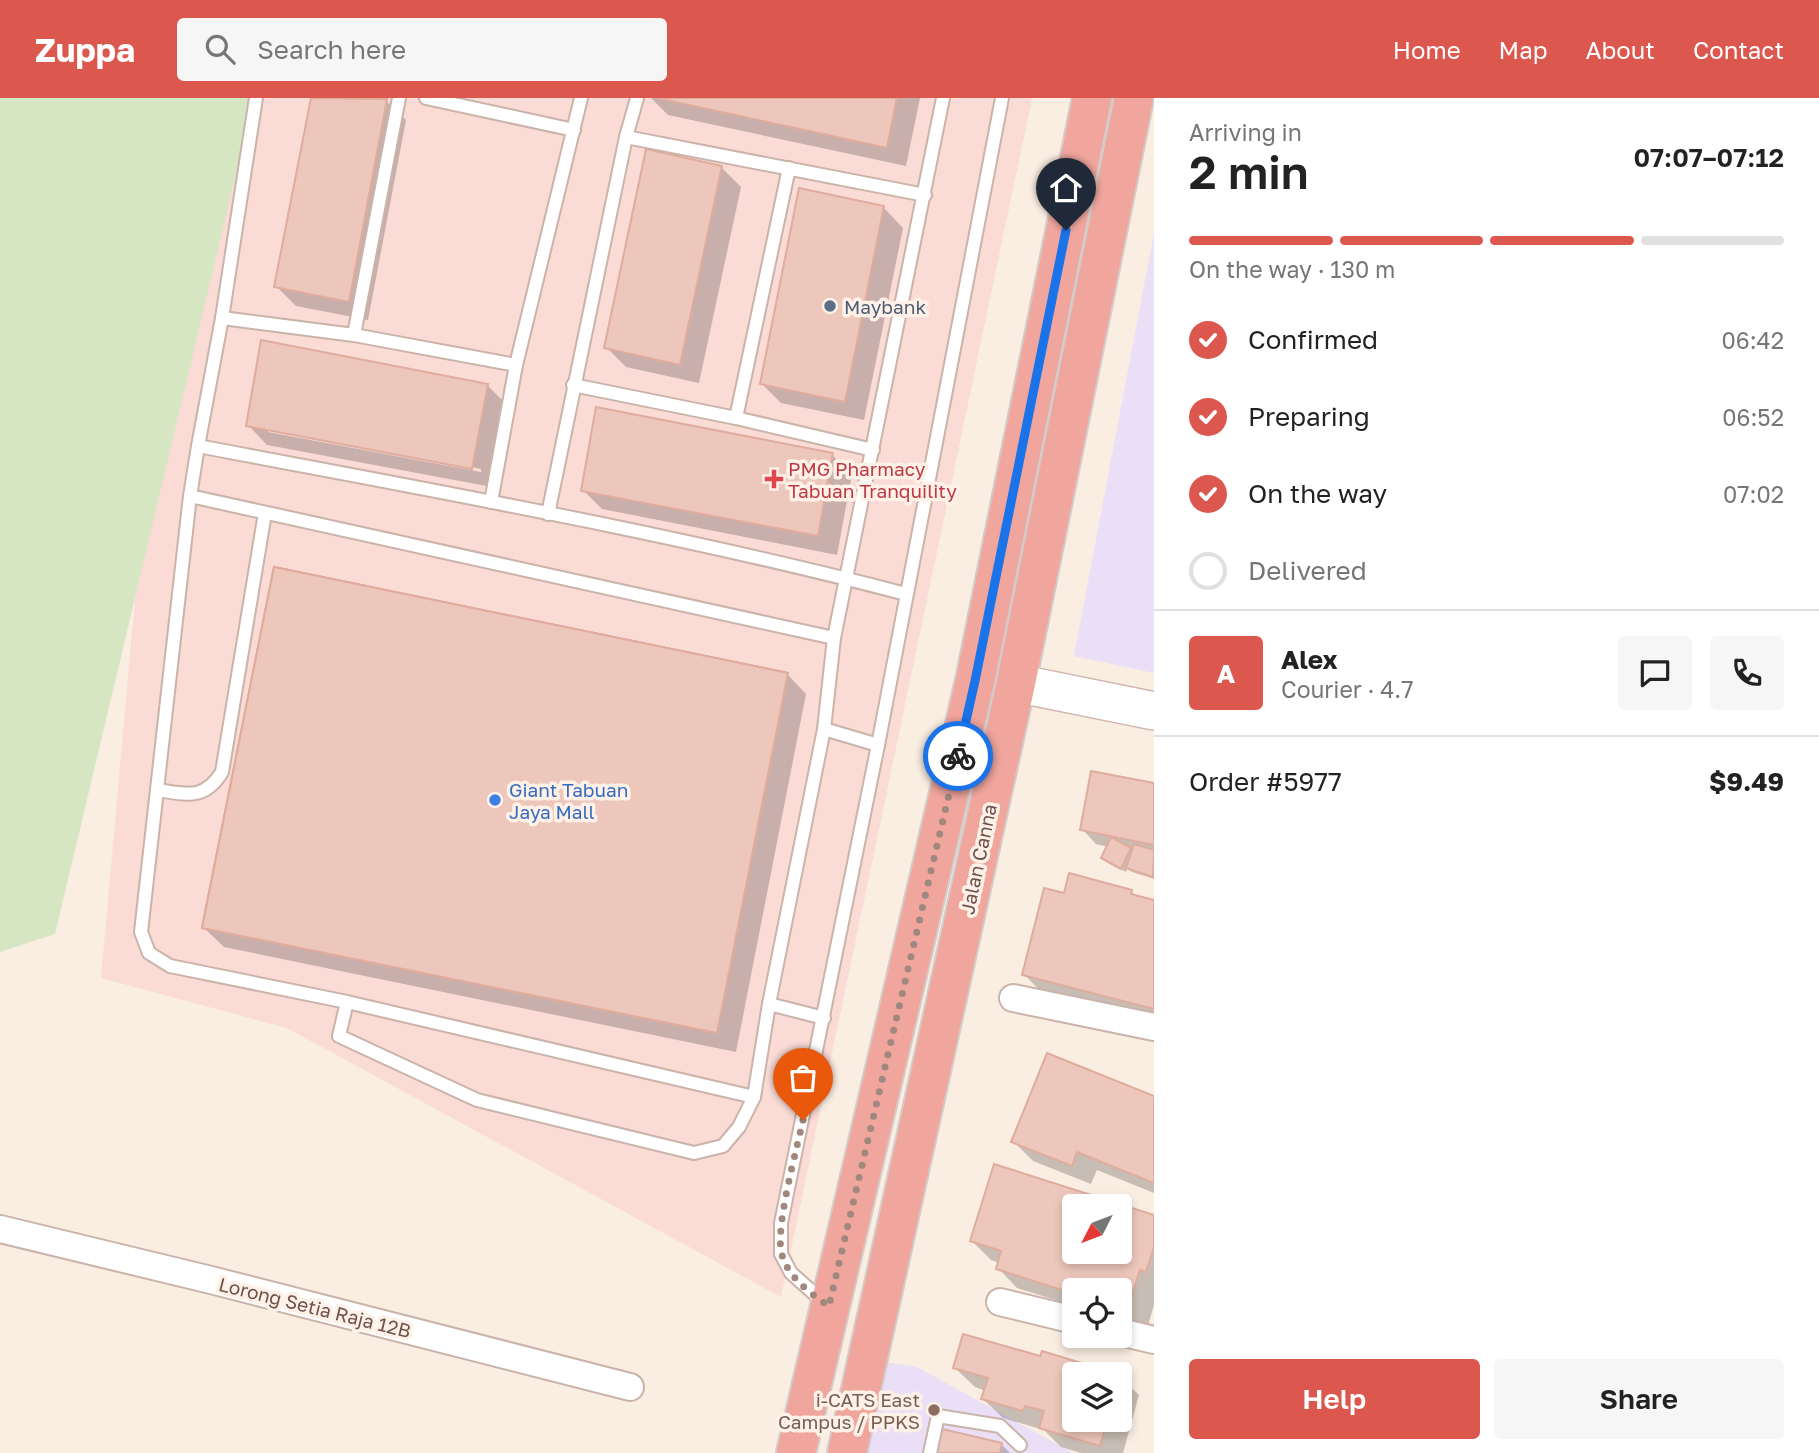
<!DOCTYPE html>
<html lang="en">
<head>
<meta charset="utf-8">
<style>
  :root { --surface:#fff; --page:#f6f6f6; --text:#222; --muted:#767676; --line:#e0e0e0; --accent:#dc584f }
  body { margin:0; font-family:"Golos Text",sans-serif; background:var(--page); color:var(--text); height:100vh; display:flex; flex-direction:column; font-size:26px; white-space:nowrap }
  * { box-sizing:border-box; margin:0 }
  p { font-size:23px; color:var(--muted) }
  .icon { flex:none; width:38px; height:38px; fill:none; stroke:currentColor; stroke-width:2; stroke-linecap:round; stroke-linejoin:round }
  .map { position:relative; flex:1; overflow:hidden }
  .drawer { display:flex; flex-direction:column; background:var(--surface); width:665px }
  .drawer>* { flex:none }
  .needle { width:46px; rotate:228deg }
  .buttons { position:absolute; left:1062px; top:1096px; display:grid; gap:14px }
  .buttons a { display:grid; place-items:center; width:70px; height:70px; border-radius:7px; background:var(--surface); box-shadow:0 4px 10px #0003; font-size:35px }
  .pin { position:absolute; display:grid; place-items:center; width:60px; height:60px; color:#fff; margin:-72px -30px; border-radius:50% 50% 50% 0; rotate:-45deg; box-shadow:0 0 7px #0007 }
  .pin .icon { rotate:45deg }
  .courier { position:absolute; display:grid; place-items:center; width:70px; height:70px; margin:-35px; border:5px solid #1a73e8; border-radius:50%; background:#fff; color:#222; box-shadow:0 2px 9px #0007 }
  .overview em { font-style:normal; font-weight:600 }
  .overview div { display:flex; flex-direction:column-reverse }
  .overview { display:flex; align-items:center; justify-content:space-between; height:119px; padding:0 35px }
  h1 { font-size:46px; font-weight:600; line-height:52px }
  .bar { display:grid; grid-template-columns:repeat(4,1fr); gap:10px 7px; align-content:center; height:84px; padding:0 35px }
  .bar i { height:9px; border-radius:5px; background:var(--line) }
  .bar .on { background:var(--accent) }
  .bar p { grid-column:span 4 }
  .line { display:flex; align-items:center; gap:18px; padding:0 35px; border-top:2px solid var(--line) }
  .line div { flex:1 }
  .round { display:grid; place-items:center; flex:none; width:74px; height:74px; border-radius:7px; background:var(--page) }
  ol { padding:0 35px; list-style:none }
  li { display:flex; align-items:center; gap:21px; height:77px }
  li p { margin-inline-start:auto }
  li .icon { padding:7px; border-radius:50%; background:var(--accent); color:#fff; stroke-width:4 }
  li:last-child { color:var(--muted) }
  li i { width:38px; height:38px; border:4px solid var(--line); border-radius:50% }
  .primary-button { display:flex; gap:14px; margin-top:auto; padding:14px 35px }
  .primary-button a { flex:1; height:80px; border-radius:7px; background:var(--accent); color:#fff; font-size:28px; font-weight:600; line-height:80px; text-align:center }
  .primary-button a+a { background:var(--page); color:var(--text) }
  header { display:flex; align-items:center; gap:42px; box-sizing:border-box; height:98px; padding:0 35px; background:var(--accent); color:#fff }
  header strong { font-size:33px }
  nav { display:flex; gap:38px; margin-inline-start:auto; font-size:24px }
  .search { width:490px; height:63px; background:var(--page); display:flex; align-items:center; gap:18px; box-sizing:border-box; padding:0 24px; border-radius:7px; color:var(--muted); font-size:26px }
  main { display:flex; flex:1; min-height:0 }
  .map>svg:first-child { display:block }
</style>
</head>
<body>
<header>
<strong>Zuppa</strong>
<div class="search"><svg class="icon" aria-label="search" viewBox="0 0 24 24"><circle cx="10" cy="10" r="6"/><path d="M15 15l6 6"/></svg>Search here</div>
<nav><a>Home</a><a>Map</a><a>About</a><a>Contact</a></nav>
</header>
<main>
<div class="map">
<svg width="1154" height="1355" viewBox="0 0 1154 1355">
  <rect width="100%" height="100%" fill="#faede2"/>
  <!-- commercial -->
  <path fill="#fadbd6" d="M190 0H1032L781 1199 287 930 101 880 148 357Z"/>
  <!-- education -->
  <g fill="#eadff6">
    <path d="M1154 135V575L1074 558Z"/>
    <path d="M884 1264 917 1269 1073 1355H864Z"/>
  </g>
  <!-- green -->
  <path fill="#d6e6c2" d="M0 0H254L55 836 0 854Z"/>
  <!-- shadow -->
  <g fill="#0003" fill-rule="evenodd">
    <path d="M312 0H373L386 3 406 22 368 222 296 208 276 188Z"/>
    <path d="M651 0H920L906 68 668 17Z"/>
    <path d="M721 69 741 89 699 285 626 269 606 249Z"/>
    <path d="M884 110 903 130 864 322 781 305 761 285Z"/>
    <path d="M487 287 507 307 492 389 267 347 248 327ZM268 330 481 371V374L268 334Z"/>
    <path d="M832 357 852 376 837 457 602 411 583 392Z"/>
    <path d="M787 576 806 596 736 954 224 849 204 830Z"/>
    <path d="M1154 687V781L1132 774 1128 769 1126 774 1107 764 1103 760 1108 749 1096 746 1082 731Z"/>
    <path d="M1131 793 1138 800 1154 804V924L1043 896 1024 876 1065 797Z"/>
    <path d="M1154 1000V1095L1097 1072 1091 1086 1033 1063 1013 1043Z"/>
    <path d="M995 1068 1154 1118V1207L1147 1231 1120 1222V1192H1074V1208L1017 1190 998 1170 999 1165 991 1162 972 1143ZM1074 1108H1120V1153H1074Z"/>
    <path d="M1041 1260 1074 1276V1321H1120V1279L1139 1297 1123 1355H1081L1061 1349 1044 1332 1003 1320 983 1301 986 1293 975 1289 955 1270Z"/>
    <path d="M1001 1346 1010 1355H934Z"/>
  </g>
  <!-- building -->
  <g fill="#edc7bb" stroke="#dfac9d" stroke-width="2" fill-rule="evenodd">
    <path d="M311 0 387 1 349 204 274 189Z"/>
    <path d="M657 0H897L887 50Z"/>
    <path d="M646 51 722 68 680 267 604 250Z"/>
    <path d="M799 90 884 108 845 304 760 286Z"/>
    <path d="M261 242 488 286 472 371 246 328Z"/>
    <path d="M596 309 833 355 818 438 581 393Z"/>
    <path d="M274 469 788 575 717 935 202 830Z"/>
    <path d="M274 469 788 575 717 935 202 830Z"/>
    <path d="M274 469 788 575 717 935 202 830Z"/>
    <path d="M1091 673 1154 685V747L1080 732Z"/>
    <path d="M1111 739 1131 750 1121 771 1101 760Z"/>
    <path d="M1134 746 1154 752 1153 779 1126 770Z"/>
    <path d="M1069 775 1132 792 1131 796 1154 802V911L1022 877 1044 790 1064 795Z"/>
    <path d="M1047 955 1154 998V1085L1077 1054 1072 1068 1011 1044Z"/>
    <path d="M994 1066 1154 1117V1149L1146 1174 1140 1172 1127 1212 1120 1210V1192H1074V1196L996 1171 1001 1153 970 1143ZM1074 1108H1120V1153H1074Z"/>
    <path d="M963 1236 1040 1258 1042 1253 1118 1276H1074V1321H1108L1100 1348 1039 1330 1044 1313 1025 1308 1023 1313 981 1301 988 1280 953 1270Z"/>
    <path d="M938 1330 1002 1345 1000 1355H932Z"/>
  </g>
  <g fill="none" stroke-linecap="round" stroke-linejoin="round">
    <defs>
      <g id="lane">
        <path d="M256 0 222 220 198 348C434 393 673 435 906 496"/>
        <path d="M426 0 574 32"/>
        <path d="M626 39 925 97"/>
        <path d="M222 220 354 237 516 267"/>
        <path d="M354 237 399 0"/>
        <path d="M573 287 736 320 873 352"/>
        <path d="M736 320 789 70"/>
        <path d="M198 348 190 398 141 834 149 855 170 868 347 904 754 999"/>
        <path d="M190 398 834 540"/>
        <path d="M491 404 516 267 581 0"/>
        <path d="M548 416 626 39 637 0"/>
        <path d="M824 631 878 647"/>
        <path d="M157 692C186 696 204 703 222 674L265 415"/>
        <path d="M347 904 339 938 477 1002 694 1055 723 1048 739 1029 754 999 769 906 824 631 834 540 943 0"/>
        <path d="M769 906 824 920"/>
        <path d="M826 1206 791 1175 781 1156V1125L878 647 1002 0"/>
        <path d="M930 1355 938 1318 1000 1328 1020 1347"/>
      </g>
      <g id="street">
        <path d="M1013 900 1154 929"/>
        <path d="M0 1131 211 1182 630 1289"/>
        <path d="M1000 1204 1074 1222"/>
        <path d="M1120 1234 1154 1242"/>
      </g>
      <path id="secondary" d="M1016 585 1154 613"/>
      <g id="highway">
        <path d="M796 1355 975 583 1092 0"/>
        <path d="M847 1355 1016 585 1134 0"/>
      </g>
    </defs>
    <!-- lane casing -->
    <use href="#lane" stroke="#cab3a9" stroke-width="16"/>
    <!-- street casing -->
    <use href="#street" stroke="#cab3a9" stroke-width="30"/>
    <!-- secondary casing -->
    <use href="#secondary" stroke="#cfb4aa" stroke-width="40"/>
    <!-- highway casing -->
    <use href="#highway" stroke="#d4cbc9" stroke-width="42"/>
    <!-- lane -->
    <use href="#lane" stroke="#fff" stroke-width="12"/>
    <!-- street -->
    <use href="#street" stroke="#fff" stroke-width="26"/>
    <!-- secondary -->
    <use href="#secondary" stroke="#fff" stroke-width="37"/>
    <!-- highway -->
    <use href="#highway" stroke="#f0a59d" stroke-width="38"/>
  </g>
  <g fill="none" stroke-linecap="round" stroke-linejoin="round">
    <!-- done -->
    <path stroke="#a0887f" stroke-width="7" stroke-dasharray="0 12.6" d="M803 1022C797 1051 774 1132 782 1157 788 1179 811 1196 829 1208L958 658"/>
    <!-- route -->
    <path stroke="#1a73e8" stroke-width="9" d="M958 658 975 583 1066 132"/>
  </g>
  <!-- markers -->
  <circle fill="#5c6f8a" stroke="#fef1e7" stroke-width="2.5" cx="830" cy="208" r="7"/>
  <path fill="#e0444e" stroke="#fef1e7" stroke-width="2.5" d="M770.5 370.5h7v7h7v7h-7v7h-7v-7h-7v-7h7z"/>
  <circle fill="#3f7fe0" stroke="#fef1e7" stroke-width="2.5" cx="495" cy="702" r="7"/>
  <circle fill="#8d6e63" stroke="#fef1e7" stroke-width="2.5" cx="934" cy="1312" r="7"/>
  <g text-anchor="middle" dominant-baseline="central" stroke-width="7" stroke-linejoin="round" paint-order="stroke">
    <!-- service labels -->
    <g font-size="19" fill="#4e5e75" stroke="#fef1e7" text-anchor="start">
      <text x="844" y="208">Maybank</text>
    </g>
    <!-- health labels -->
    <g font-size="19" fill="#be3a42" stroke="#fef1e7" text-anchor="start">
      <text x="788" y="370">PMG Pharmacy<tspan x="788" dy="22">Tabuan Tranquility</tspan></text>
    </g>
    <!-- shop labels -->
    <g font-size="19" fill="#366cbe" stroke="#fef1e7" text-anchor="start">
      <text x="509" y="691">Giant Tabuan<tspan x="509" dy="22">Jaya Mall</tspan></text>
    </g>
    <!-- street labels -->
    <g font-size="19" fill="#6f524a" stroke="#fef1e7">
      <text transform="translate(978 761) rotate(-78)">Jalan Canna</text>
      <text transform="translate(315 1209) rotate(14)">Lorong Setia Raja 12B</text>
    </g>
    <!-- education labels -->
    <g font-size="19" fill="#785e54" stroke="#fef1e7" text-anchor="end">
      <text x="920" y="1301">i-CATS East<tspan x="920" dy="22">Campus / PPKS</tspan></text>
    </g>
  </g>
</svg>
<div class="buttons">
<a><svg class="needle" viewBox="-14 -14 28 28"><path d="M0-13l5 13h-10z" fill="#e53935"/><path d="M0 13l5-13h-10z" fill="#767676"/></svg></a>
<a><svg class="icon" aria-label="locate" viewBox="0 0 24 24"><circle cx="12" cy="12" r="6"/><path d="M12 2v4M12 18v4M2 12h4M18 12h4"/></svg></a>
<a><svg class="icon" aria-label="layers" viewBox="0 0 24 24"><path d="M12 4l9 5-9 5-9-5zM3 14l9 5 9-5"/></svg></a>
</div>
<div class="pin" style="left:803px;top:1022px;background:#ea580c"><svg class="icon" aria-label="bag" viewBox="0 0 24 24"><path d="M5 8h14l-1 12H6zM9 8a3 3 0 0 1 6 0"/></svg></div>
<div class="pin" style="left:1066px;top:132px;background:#1f2937"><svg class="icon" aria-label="home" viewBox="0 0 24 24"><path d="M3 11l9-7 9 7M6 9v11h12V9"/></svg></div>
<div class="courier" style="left:958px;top:658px"><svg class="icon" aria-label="bike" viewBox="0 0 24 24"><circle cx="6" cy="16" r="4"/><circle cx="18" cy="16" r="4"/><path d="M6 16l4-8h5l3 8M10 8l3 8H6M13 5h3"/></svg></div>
</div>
<section class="drawer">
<div class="overview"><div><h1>2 min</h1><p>Arriving in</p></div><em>07:07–07:12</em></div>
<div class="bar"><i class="on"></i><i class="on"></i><i class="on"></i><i></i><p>On the way · 130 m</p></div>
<ol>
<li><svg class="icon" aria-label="check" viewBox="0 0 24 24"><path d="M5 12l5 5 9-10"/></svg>Confirmed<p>06:42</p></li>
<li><svg class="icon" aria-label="check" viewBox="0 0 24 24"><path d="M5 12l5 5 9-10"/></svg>Preparing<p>06:52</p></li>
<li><svg class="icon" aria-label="check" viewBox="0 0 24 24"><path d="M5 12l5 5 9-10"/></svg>On the way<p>07:02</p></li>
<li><i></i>Delivered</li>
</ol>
<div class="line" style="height:126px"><b class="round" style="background:var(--accent);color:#fff">A</b><div><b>Alex</b><p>Courier · 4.7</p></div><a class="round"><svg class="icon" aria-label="chat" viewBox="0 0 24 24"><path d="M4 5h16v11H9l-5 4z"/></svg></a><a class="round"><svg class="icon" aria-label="phone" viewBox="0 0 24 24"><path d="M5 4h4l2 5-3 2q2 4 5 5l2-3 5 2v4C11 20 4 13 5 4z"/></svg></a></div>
<div class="line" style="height:91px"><div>Order #5977</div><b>$9.49</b></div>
<div class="primary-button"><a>Help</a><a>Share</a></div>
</section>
</main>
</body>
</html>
